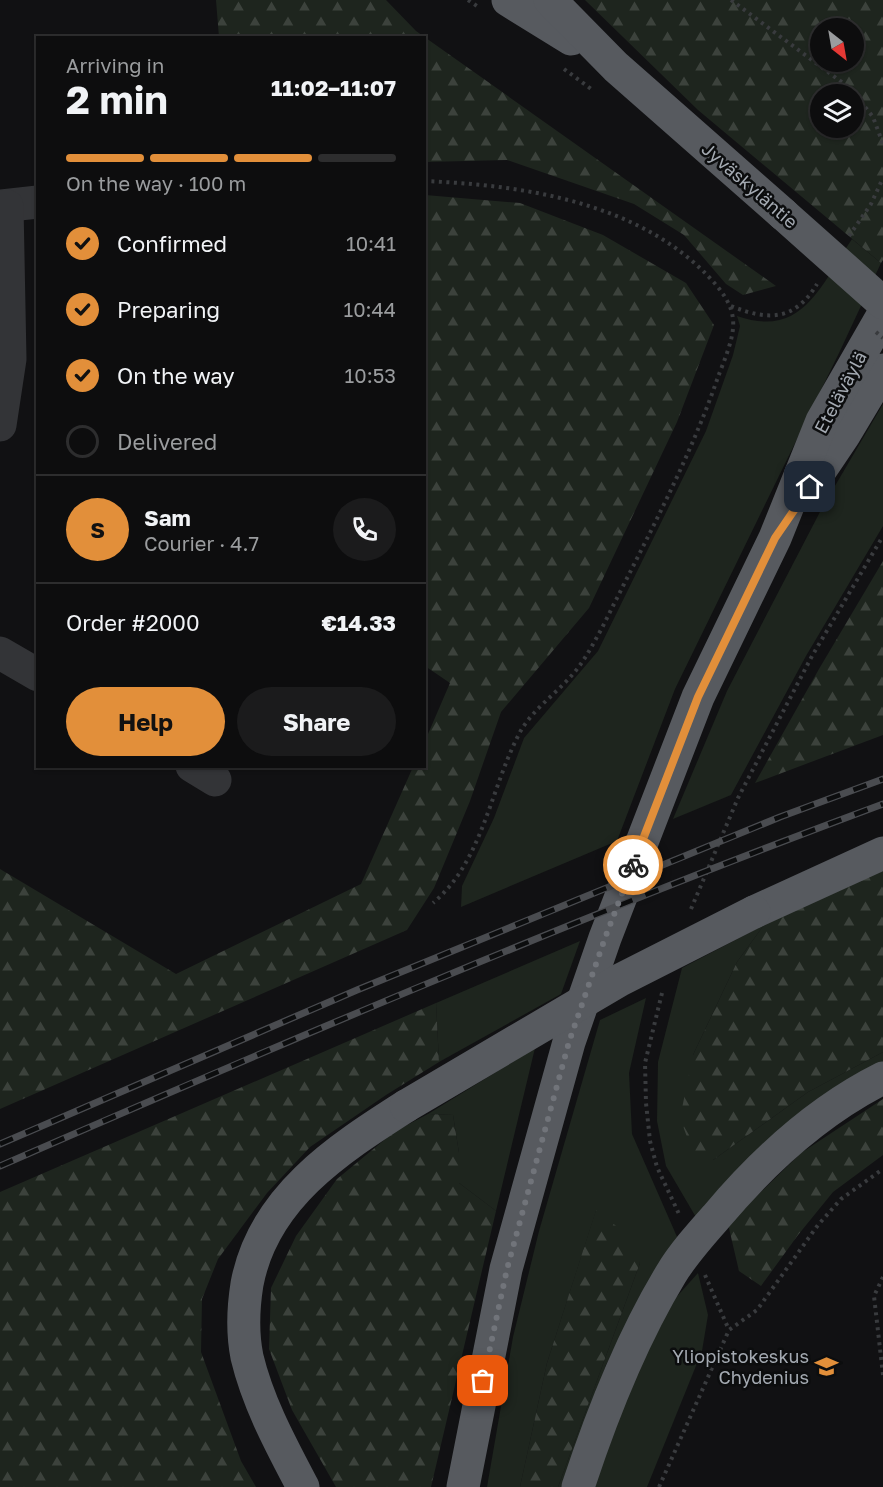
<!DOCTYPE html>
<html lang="en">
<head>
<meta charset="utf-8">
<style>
  :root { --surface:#0d0d0e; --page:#1b1b1c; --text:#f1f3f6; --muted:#9a9c9e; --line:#2d2d2e; --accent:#e28f3a }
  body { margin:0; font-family:"Golos Text",sans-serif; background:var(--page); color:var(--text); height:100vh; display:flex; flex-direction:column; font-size:22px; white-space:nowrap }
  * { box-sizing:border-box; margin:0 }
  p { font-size:20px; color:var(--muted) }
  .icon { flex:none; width:33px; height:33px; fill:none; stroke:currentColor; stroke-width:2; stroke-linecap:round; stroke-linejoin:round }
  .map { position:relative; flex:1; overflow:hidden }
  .panel { position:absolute; left:36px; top:36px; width:390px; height:732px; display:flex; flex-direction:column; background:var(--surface); border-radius:0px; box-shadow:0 2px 4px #0004,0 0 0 2px var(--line) }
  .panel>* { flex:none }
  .needle { width:39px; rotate:149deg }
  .fabs { position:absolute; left:810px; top:18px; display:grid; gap:12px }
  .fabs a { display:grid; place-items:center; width:54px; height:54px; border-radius:50%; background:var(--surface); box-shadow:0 2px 4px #0004,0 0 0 2px var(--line); font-size:30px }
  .pin { position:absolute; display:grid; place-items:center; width:51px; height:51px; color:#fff; margin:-26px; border-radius:12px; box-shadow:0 3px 9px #0006 }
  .courier { position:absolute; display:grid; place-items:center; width:60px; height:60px; margin:-30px; border:4px solid #e28f3a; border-radius:50%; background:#fff; color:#222; box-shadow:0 2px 8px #0007 }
  .summary em { font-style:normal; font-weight:700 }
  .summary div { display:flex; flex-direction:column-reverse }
  .summary { display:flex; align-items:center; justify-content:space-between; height:102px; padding:0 30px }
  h1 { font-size:39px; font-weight:700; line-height:45px }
  .bar { display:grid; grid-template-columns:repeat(4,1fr); gap:9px 6px; align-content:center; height:72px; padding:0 30px }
  .bar i { height:8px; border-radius:4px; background:var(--line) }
  .bar .selected { background:var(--accent) }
  .bar p { grid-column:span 4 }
  .line { display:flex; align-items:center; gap:15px; padding:0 30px; border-top:2px solid var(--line) }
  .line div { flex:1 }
  .round { display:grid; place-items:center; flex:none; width:63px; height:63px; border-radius:32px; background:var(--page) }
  ol { padding:0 30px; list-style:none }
  li { display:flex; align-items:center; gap:18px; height:66px }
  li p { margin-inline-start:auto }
  li .icon { padding:6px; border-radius:50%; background:var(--accent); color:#111; stroke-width:4 }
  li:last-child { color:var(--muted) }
  li i { width:33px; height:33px; border:3px solid var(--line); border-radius:50% }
  .primary-button { display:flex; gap:12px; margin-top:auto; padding:12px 30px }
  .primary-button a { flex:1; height:69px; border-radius:36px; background:var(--accent); color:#111; font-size:24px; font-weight:700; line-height:69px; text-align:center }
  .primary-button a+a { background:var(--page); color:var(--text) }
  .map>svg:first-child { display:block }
</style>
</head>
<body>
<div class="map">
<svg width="883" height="1487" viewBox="0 0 883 1487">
  <defs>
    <pattern id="forest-firs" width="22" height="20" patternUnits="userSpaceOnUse" patternTransform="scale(1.5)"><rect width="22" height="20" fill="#1e251e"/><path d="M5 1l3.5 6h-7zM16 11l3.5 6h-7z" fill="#3c423c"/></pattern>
  </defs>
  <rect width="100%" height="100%" fill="#111113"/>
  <!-- grass -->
  <g fill="#1e251e">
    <path d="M852 239 881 263 839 353 675 689 617 841 461 907 462 886 494 818 524 738 598 651 706 431 733 355 740 326 737 316C804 340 822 282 852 239Z"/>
    <path d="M883 404V526L806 656 731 795 673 819 727 691 822 508Z"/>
    <path d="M764 925 737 962 693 1055 713 1160 808 1092 883 1052V1066L697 1219 666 1166 657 1121 658 1062 682 968Z"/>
    <path d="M580 941 561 994 439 1062 436 1003Z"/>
    <path d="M646 998 629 1073 632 1134 678 1239 636 1305 606 1365 565 1487H558L640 1263 596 1211 547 1363 520 1487H487L513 1337 539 1231 600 1020Z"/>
    <path d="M535 1048 496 1211 459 1183V1153L453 1115 428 1114Z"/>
    <path d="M698 1273 708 1315 702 1351 647 1487H593L618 1409 672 1302Z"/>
  </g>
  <!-- forest -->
  <g fill="url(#forest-firs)" fill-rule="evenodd">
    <path d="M216 0H386L416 31 776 286 743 295 726 284 684 235 634 204 507 160 425 162 424 38 219 37Z"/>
    <path d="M585 0H883V260L881 263 698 110ZM820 28H854V62H820ZM820 94H854V128H820Z"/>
    <path d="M425 195 520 203 603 235 686 283 714 325 677 422 589 608 501 712 470 801 434 888 407 930 0 1109V869L176 974 361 884 413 767 424 766 425 741 450 683 425 666Z"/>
    <path d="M883 561V735L755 783 819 669Z"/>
    <path d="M883 870V1052L808 1092 713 1160 696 1161 680 1118 693 1055 737 962 764 925Z"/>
    <path d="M436 1003 439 1062 386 1095 310 1147 267 1193 218 1259 202 1299 201 1352 241 1461 256 1487H0V1192Z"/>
    <path d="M883 1099V1155L833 1192 798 1235 761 1286 739 1271 728 1224 801 1153Z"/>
    <path d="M428 1114 453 1115 459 1153V1183L496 1211 431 1487H336L292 1410 269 1349 271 1288 296 1236 337 1179 394 1132Z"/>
    <path d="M596 1210 625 1233 640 1263 558 1487H520L547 1363Z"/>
  </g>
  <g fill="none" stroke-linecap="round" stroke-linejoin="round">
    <!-- path -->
    <g stroke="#393b3e" stroke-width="4" stroke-dasharray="3 4.5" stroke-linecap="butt">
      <path d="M468 0 480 8"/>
      <path d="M731 0 851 89 873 117 883 144"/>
      <path d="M564 69 594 91"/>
      <path d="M424 181C521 185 631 201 703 271 716 284 732 301 733 320 735 336 724 361 718 377 688 464 643 545 602 628 593 644 585 660 573 674 555 695 530 711 518 736 490 791 482 862 433 903"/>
      <path d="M849 236 871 204 883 178"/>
      <path d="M731 306C768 321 795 321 817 284"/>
      <path d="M691 909 738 798 812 656 883 536"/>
      <path d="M662 993 645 1063 646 1103 650 1141 657 1167 679 1214"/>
      <path d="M705 1275 729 1330"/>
      <path d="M883 1277 874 1296 883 1375"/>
      <path d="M659 1487 729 1330 757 1310 818 1225 841 1199 883 1169"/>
    </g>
    <!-- minor -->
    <g stroke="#333437" stroke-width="33">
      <path d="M0 206 38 202"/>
      <path d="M0 425 10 359 7 206"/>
      <path d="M0 653 38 675"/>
      <path d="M192 766 215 780"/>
    </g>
    <!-- trunk -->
    <g stroke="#575a5f" stroke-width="33">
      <path d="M508 0 571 39"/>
      <path d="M550 0 616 67 783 214"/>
      <path d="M811 484 844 435 883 370"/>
      <path d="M754 912 883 853"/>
      <path d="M303 1487C281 1445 258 1403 247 1357 242 1332 243 1309 247 1284 263 1198 337 1150 406 1106"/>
      <path d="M463 1487 506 1269 569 1042 605 938 698 697 775 538 822 421 883 315"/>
      <path d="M578 1487C602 1414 631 1340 671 1274 683 1254 700 1235 716 1217 763 1161 817 1111 883 1078"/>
    </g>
    <defs>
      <g id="rail">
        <path d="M0 1144 357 990 780 817 883 779"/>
        <path d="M0 1166C292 1039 585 914 883 804"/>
      </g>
    </defs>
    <!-- rail casing -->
    <use href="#rail" stroke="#4a4c50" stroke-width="7"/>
    <!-- rail -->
    <use href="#rail" stroke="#0c0d0e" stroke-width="4.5" stroke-dasharray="14" stroke-linecap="butt"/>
    <!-- path-bridge -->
    <path stroke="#393b3e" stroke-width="4" stroke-dasharray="3 4.5" stroke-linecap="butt" d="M876 332 883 338"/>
    <!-- trunk-bridge -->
    <g stroke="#575a5f" stroke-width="33">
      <path d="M783 214 883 303"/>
      <path d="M406 1106 620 980 754 912"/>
    </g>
  </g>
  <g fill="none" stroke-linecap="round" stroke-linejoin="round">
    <!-- done -->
    <path stroke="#71747a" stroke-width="6" stroke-dasharray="0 10.8" d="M483 1381 507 1269 569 1042 605 938 633 865"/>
    <!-- route -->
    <path stroke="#e28f3a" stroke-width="8" d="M633 865 698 697 775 538 810 487"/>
  </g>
  <!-- icons -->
  <defs>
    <symbol id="university-bare" viewBox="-9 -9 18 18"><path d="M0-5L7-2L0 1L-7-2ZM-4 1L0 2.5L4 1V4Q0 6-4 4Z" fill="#e28f3a" stroke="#0c0d0e" stroke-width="2.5" paint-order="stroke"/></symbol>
  </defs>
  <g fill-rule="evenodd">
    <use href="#university-bare" x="810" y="1350" width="33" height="33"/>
  </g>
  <g text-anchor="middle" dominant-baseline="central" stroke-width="5" stroke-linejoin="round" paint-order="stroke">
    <!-- street labels -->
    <g font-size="18" fill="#a4aab2" stroke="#0c0d0e">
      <text transform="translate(750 185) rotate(41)">Jyväskyläntie</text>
      <text transform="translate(840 392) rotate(-62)">Eteläväylä</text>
    </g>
    <!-- poi labels -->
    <g font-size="18" fill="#a4aab2" stroke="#0c0d0e" text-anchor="end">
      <text x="809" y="1356">Yliopistokeskus<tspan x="809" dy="21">Chydenius</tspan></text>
    </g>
  </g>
</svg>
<div class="fabs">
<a><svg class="needle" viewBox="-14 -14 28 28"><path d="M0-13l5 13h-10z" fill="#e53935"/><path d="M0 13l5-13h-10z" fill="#9a9c9e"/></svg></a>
<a><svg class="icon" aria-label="layers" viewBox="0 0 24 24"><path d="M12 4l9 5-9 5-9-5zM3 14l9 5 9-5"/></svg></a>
</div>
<div class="pin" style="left:483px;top:1381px;background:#ea580c"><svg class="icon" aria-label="bag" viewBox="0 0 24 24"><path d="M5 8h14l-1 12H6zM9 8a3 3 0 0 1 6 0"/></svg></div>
<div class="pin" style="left:810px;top:487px;background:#1f2937"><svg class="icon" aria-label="home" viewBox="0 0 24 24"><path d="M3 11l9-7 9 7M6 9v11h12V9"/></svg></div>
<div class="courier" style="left:633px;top:865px"><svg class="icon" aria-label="bike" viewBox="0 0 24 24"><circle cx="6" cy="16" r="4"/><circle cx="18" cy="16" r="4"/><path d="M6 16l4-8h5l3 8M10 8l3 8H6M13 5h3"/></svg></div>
<section class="panel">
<div class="summary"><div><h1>2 min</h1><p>Arriving in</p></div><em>11:02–11:07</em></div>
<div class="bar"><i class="selected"></i><i class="selected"></i><i class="selected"></i><i></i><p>On the way · 100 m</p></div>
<ol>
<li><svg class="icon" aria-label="check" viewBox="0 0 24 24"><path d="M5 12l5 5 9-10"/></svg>Confirmed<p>10:41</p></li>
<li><svg class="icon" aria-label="check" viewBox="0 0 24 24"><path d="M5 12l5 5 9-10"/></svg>Preparing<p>10:44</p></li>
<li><svg class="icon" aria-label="check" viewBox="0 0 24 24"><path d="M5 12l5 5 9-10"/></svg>On the way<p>10:53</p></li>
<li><i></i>Delivered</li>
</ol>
<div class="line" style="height:108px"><b class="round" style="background:var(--accent);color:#111">S</b><div><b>Sam</b><p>Courier · 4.7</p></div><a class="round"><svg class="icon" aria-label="phone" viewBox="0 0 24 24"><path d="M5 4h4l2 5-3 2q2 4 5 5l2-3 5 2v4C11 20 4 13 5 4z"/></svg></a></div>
<div class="line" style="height:78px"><div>Order #2000</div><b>€14.33</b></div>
<div class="primary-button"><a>Help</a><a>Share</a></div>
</section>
</div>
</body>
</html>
